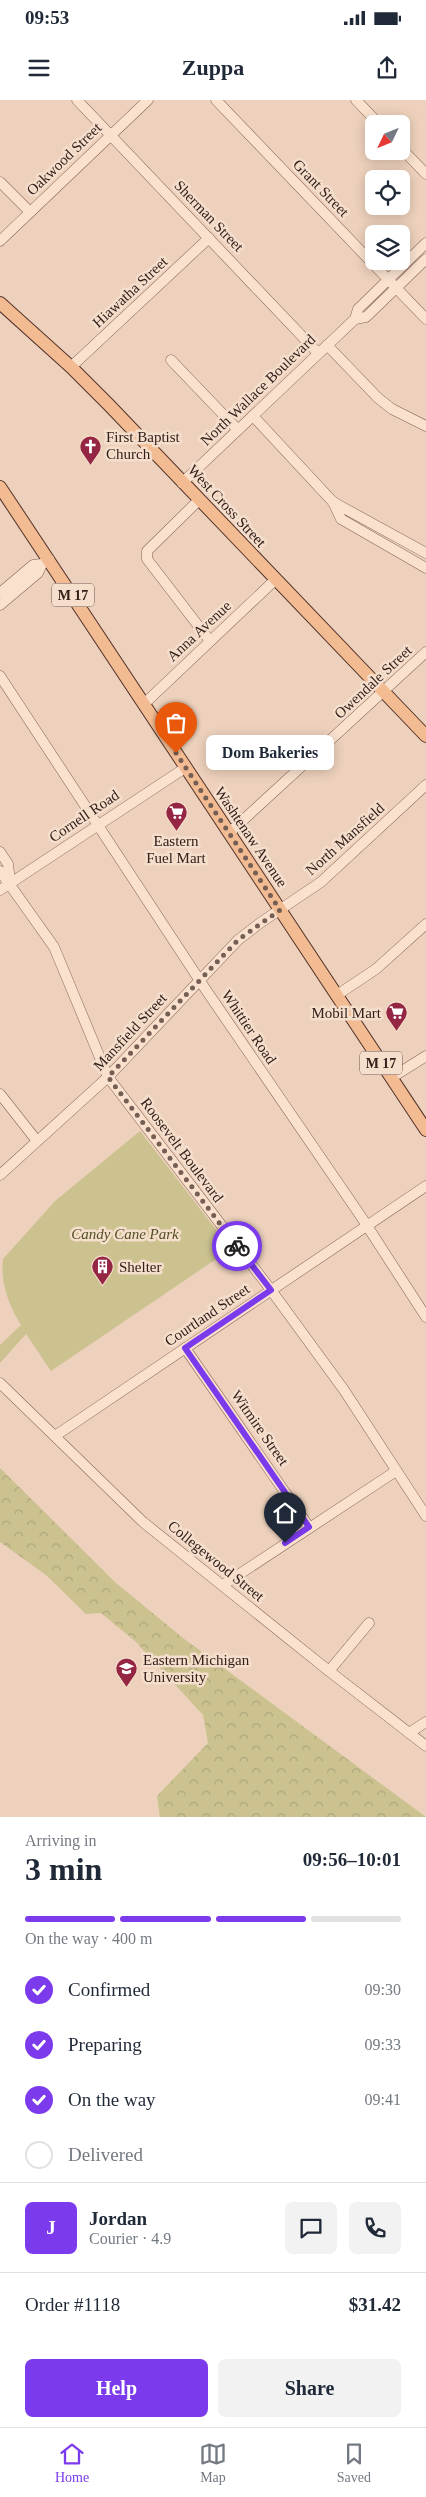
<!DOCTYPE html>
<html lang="en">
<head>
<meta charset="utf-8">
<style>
  :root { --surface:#fff; --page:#f2f2f3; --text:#1f2937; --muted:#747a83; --line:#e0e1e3; --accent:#7c3aed }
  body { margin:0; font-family:"Times New Roman",serif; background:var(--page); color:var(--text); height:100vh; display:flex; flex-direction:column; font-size:19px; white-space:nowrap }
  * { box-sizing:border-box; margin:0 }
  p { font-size:16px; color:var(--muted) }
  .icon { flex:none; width:28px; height:28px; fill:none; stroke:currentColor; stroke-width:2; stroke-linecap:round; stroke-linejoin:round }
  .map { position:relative; height:1717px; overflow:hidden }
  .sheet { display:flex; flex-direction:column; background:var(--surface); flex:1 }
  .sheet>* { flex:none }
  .needle { width:32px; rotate:227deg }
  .tools { position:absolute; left:365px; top:15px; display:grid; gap:10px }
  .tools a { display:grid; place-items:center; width:45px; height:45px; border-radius:8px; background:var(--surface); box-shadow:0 2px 12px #0003; font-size:25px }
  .pin { position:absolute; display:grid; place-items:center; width:42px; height:42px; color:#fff; margin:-51px -21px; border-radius:50% 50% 50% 0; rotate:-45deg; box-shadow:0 0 5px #0007 }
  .pin .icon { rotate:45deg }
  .courier { position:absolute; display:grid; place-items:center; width:50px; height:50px; margin:-25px; border:4px solid #7c3aed; border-radius:50%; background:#fff; color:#222; box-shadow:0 1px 6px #0007 }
  .bubble { position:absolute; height:35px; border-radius:8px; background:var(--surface); box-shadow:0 2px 12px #0003; font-size:16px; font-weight:800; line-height:35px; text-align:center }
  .headline em { font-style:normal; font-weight:800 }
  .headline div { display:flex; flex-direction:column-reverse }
  .headline { display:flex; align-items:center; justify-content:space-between; height:85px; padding:0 25px }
  h1 { font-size:32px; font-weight:800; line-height:38px }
  .bar { display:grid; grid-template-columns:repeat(4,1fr); gap:8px 5px; align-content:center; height:60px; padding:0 25px }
  .bar i { height:6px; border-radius:4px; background:var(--line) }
  .bar .active { background:var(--accent) }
  .bar p { grid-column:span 4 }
  .line { display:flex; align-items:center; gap:12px; padding:0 25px; border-top:1px solid var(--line) }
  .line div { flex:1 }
  .round { display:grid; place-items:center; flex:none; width:52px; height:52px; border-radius:8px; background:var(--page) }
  ol { padding:0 25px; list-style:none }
  li { display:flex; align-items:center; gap:15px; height:55px }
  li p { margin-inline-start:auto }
  li .icon { padding:5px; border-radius:50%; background:var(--accent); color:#fff; stroke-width:4 }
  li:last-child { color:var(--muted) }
  li i { width:28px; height:28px; border:2px solid var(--line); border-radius:50% }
  .button { display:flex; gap:10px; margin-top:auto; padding:10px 25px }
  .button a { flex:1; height:58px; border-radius:8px; background:var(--accent); color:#fff; font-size:20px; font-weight:800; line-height:58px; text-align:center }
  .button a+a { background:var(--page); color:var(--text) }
  .status { display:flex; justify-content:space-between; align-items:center; height:35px; padding:0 25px; background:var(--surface); direction:ltr }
  .status svg { height:14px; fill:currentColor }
  header { display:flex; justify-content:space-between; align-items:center; height:65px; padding:0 25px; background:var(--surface); font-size:22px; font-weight:800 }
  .menu { display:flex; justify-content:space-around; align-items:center; height:70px; border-top:1px solid var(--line); background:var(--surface); font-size:14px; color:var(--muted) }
  .menu a { display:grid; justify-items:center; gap:2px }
  .menu .active { color:var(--accent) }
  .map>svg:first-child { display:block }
</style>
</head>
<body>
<div class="status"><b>09:53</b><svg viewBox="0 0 49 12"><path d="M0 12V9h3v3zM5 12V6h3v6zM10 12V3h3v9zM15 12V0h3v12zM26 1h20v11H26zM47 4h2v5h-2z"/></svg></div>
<header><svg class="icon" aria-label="menu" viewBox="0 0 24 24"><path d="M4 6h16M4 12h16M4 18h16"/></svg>Zuppa<svg class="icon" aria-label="share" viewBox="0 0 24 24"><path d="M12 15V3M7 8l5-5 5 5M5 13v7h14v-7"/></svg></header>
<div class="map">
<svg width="426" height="1717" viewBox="0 0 426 1717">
  <defs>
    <pattern id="forest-crowns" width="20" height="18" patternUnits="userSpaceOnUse" patternTransform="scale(1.25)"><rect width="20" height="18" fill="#cbc290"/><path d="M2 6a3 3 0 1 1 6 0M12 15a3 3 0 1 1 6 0" fill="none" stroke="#afa67c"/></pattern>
  </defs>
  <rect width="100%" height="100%" fill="#edd1bc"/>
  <!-- forest -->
  <path fill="url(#forest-crowns)" d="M0 1368 116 1483 183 1538 426 1717H160L157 1696 208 1643 203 1615 135 1541 101 1513 86 1514 46 1475 0 1442Z"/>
  <!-- park -->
  <path fill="#cbc290" d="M140 1031 231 1149 51 1271 26 1234 0 1263V1245L21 1225C9 1206 0 1182 3 1159L55 1101Z"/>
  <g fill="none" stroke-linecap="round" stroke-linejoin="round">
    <defs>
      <g id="minor">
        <path d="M77 0 318 253"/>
        <path d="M216 0 426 219"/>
        <path d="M356 0 379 24"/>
        <path d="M401 48 426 74"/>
        <path d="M0 82 30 112"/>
        <path d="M0 141 148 0"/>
        <path d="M355 219 366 217 426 159"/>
        <path d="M327 245 378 298 392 309 426 326"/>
        <path d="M171 260 238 330"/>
        <path d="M71 267 209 138"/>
        <path d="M253 316 333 402"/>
        <path d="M182 383 355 219 358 209 426 143"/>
        <path d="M199 400 147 451V459L210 541"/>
        <path d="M426 453 333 402 341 419 426 468"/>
        <path d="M0 493 33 465 42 464"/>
        <path d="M0 505 38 473 42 464 49 459"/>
        <path d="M0 576 206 890 362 1118 426 1217"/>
        <path d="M144 604 275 480"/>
        <path d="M229 733 426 552"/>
        <path d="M0 752 8 764 10 782"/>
        <path d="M0 771 54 847 108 977 271 1190 344 1290 426 1416"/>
        <path d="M0 790 185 668"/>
        <path d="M337 895 376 869 426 824"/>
        <path d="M391 978 426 956"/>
        <path d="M0 994 37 1041"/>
        <path d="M0 1075 108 977 238 840 260 823 321 782 426 685"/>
        <path d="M185 1248 309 1427"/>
        <path d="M0 1283 143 1422 329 1571 426 1646"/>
        <path d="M55 1336 426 1086"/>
        <path d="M223 1485 396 1371"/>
        <path d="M329 1571 369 1523"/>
        <path d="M409 1633 426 1622"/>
      </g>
      <g id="major">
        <path d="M0 203 71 267 109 305 426 636"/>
        <path d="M0 387 426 1030"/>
      </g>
    </defs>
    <!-- minor casing -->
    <use href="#minor" stroke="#856255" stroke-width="11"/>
    <!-- major casing -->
    <use href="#major" stroke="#52322a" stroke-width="14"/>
    <!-- minor -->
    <use href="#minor" stroke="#f9e1ce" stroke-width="10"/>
    <!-- major -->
    <use href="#major" stroke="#f3bb91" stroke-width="12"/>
  </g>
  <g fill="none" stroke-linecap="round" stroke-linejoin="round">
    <!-- done -->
    <path stroke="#755e53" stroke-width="5" stroke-dasharray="0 9" d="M176 653 280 810 238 840 108 977 237 1146"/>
    <!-- route -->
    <path stroke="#7c3aed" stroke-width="6" d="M237 1146 271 1190 185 1248 309 1427 285 1443"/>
  </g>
  <!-- icons -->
  <defs>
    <symbol id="church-pin" viewBox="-11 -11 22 30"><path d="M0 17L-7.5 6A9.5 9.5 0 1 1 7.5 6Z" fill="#942543" stroke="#f5decb"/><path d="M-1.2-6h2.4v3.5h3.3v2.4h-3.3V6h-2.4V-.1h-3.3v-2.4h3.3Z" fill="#fff"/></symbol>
    <symbol id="supermarket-pin" viewBox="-11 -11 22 30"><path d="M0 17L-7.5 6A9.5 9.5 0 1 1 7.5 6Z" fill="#942543" stroke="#f5decb"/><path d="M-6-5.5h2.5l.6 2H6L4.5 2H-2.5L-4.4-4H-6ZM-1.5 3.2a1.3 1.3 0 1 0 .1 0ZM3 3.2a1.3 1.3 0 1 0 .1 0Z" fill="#fff"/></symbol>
    <symbol id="building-pin" viewBox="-11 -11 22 30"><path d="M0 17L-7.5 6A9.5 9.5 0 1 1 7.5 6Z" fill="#942543" stroke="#f5decb"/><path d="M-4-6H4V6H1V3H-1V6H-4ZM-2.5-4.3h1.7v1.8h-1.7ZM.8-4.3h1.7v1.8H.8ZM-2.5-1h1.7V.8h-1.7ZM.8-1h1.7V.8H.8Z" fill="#fff"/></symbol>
    <symbol id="university-pin" viewBox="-11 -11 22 30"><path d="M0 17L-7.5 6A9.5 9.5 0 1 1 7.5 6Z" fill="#942543" stroke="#f5decb"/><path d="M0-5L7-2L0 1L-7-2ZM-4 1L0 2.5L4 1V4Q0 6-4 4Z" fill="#fff"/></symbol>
  </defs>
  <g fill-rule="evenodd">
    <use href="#church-pin" x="78" y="334" width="25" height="34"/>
    <use href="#supermarket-pin" x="164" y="700" width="25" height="34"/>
    <use href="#supermarket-pin" x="384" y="900" width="25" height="34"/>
    <use href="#building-pin" x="90" y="1154" width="25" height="34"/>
    <use href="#university-pin" x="114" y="1556" width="25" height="34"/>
  </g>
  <g text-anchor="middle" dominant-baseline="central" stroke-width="5" stroke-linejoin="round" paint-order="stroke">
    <!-- shield labels -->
    <g fill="#f5decb" stroke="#6e5950" stroke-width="1">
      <rect x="52" y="483.5" width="42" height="23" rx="4"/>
      <rect x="360" y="951.5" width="42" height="23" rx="4"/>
    </g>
    <g font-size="14" font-weight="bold" fill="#34201b">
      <text x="73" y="495">M 17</text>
      <text x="381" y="963">M 17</text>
    </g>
    <!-- street labels -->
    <g font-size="15" fill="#34201b" stroke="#f5decb">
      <text transform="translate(64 59) rotate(-44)">Oakwood Street</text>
      <text transform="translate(321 88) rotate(46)">Grant Street</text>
      <text transform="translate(209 116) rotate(46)">Sherman Street</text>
      <text transform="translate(130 192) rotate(-43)">Hiawatha Street</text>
      <text transform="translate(258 290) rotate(-44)">North Wallace Boulevard</text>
      <text transform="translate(227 406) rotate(47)">West Cross Street</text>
      <text transform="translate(199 531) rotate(-43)">Anna Avenue</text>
      <text transform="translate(373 582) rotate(-43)">Owendale Street</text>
      <text transform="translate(84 716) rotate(-34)">Cornell Road</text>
      <text transform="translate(251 737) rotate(56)">Washtenaw Avenue</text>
      <text transform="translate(345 739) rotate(-42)">North Mansfield</text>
      <text transform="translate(249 927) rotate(56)">Whittier Road</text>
      <text transform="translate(130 932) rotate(-47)">Mansfield Street</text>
      <text transform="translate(182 1050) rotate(53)">Roosevelt Boulevard</text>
      <text transform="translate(207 1215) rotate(-34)">Courtland Street</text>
      <text transform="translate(260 1328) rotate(55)">Witmire Street</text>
      <text transform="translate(216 1461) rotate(39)">Collegewood Street</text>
    </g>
    <!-- poi labels -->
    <g font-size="15" fill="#34201b" stroke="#f5decb" text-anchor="start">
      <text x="106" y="337">First Baptist<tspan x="106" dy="17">Church</tspan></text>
      <text x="176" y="741" text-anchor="middle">Eastern<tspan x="176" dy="17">Fuel Mart</tspan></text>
      <text x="381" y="913" text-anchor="end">Mobil Mart</text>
      <text x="119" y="1167">Shelter</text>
      <text x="143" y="1560">Eastern Michigan<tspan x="143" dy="17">University</tspan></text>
    </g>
    <!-- park labels -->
    <g font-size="15" font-style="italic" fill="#505021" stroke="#f5decb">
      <text x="125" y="1134">Candy Cane Park</text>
    </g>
  </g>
</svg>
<div class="tools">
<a><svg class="needle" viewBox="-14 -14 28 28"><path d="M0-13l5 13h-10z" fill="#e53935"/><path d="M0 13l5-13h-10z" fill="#747a83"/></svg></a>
<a><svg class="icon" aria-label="locate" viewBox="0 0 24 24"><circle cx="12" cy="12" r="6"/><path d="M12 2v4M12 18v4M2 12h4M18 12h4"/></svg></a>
<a><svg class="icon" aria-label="layers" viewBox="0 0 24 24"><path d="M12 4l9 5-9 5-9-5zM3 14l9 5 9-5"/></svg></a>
</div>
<div class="pin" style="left:176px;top:653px;background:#ea580c"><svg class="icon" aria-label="bag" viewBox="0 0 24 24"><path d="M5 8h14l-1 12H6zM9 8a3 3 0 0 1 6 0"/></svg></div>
<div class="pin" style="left:285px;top:1443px;background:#1f2937"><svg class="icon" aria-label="home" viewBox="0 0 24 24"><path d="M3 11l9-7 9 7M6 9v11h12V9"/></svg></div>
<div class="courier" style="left:237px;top:1146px"><svg class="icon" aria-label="bike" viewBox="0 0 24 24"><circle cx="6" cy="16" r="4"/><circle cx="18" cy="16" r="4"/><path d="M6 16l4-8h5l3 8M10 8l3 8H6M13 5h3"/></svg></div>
<div class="bubble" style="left:206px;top:635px;width:128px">Dom Bakeries</div>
</div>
<section class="sheet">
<div class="headline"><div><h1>3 min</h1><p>Arriving in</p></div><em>09:56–10:01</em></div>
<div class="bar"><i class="active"></i><i class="active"></i><i class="active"></i><i></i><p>On the way · 400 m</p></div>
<ol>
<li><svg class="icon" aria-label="check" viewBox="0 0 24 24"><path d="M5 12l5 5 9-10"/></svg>Confirmed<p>09:30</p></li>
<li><svg class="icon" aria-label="check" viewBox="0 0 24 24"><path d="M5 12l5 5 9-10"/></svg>Preparing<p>09:33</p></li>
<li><svg class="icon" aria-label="check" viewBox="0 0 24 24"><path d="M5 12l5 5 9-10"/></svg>On the way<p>09:41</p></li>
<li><i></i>Delivered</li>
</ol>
<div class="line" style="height:90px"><b class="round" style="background:var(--accent);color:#fff">J</b><div><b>Jordan</b><p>Courier · 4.9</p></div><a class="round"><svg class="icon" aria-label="chat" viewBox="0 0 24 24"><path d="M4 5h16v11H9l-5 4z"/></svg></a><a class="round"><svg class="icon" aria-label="phone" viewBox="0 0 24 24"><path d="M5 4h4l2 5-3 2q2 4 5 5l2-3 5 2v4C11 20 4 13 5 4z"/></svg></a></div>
<div class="line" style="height:65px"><div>Order #1118</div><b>$31.42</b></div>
<div class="button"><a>Help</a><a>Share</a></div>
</section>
<nav class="menu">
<a class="active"><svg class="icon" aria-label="home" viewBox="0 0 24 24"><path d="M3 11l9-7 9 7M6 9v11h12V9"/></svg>Home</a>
<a><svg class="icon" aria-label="map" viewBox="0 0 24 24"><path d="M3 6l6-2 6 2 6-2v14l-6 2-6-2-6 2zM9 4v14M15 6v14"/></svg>Map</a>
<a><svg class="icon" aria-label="saved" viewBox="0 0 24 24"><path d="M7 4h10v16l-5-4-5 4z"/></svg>Saved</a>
</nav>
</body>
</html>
